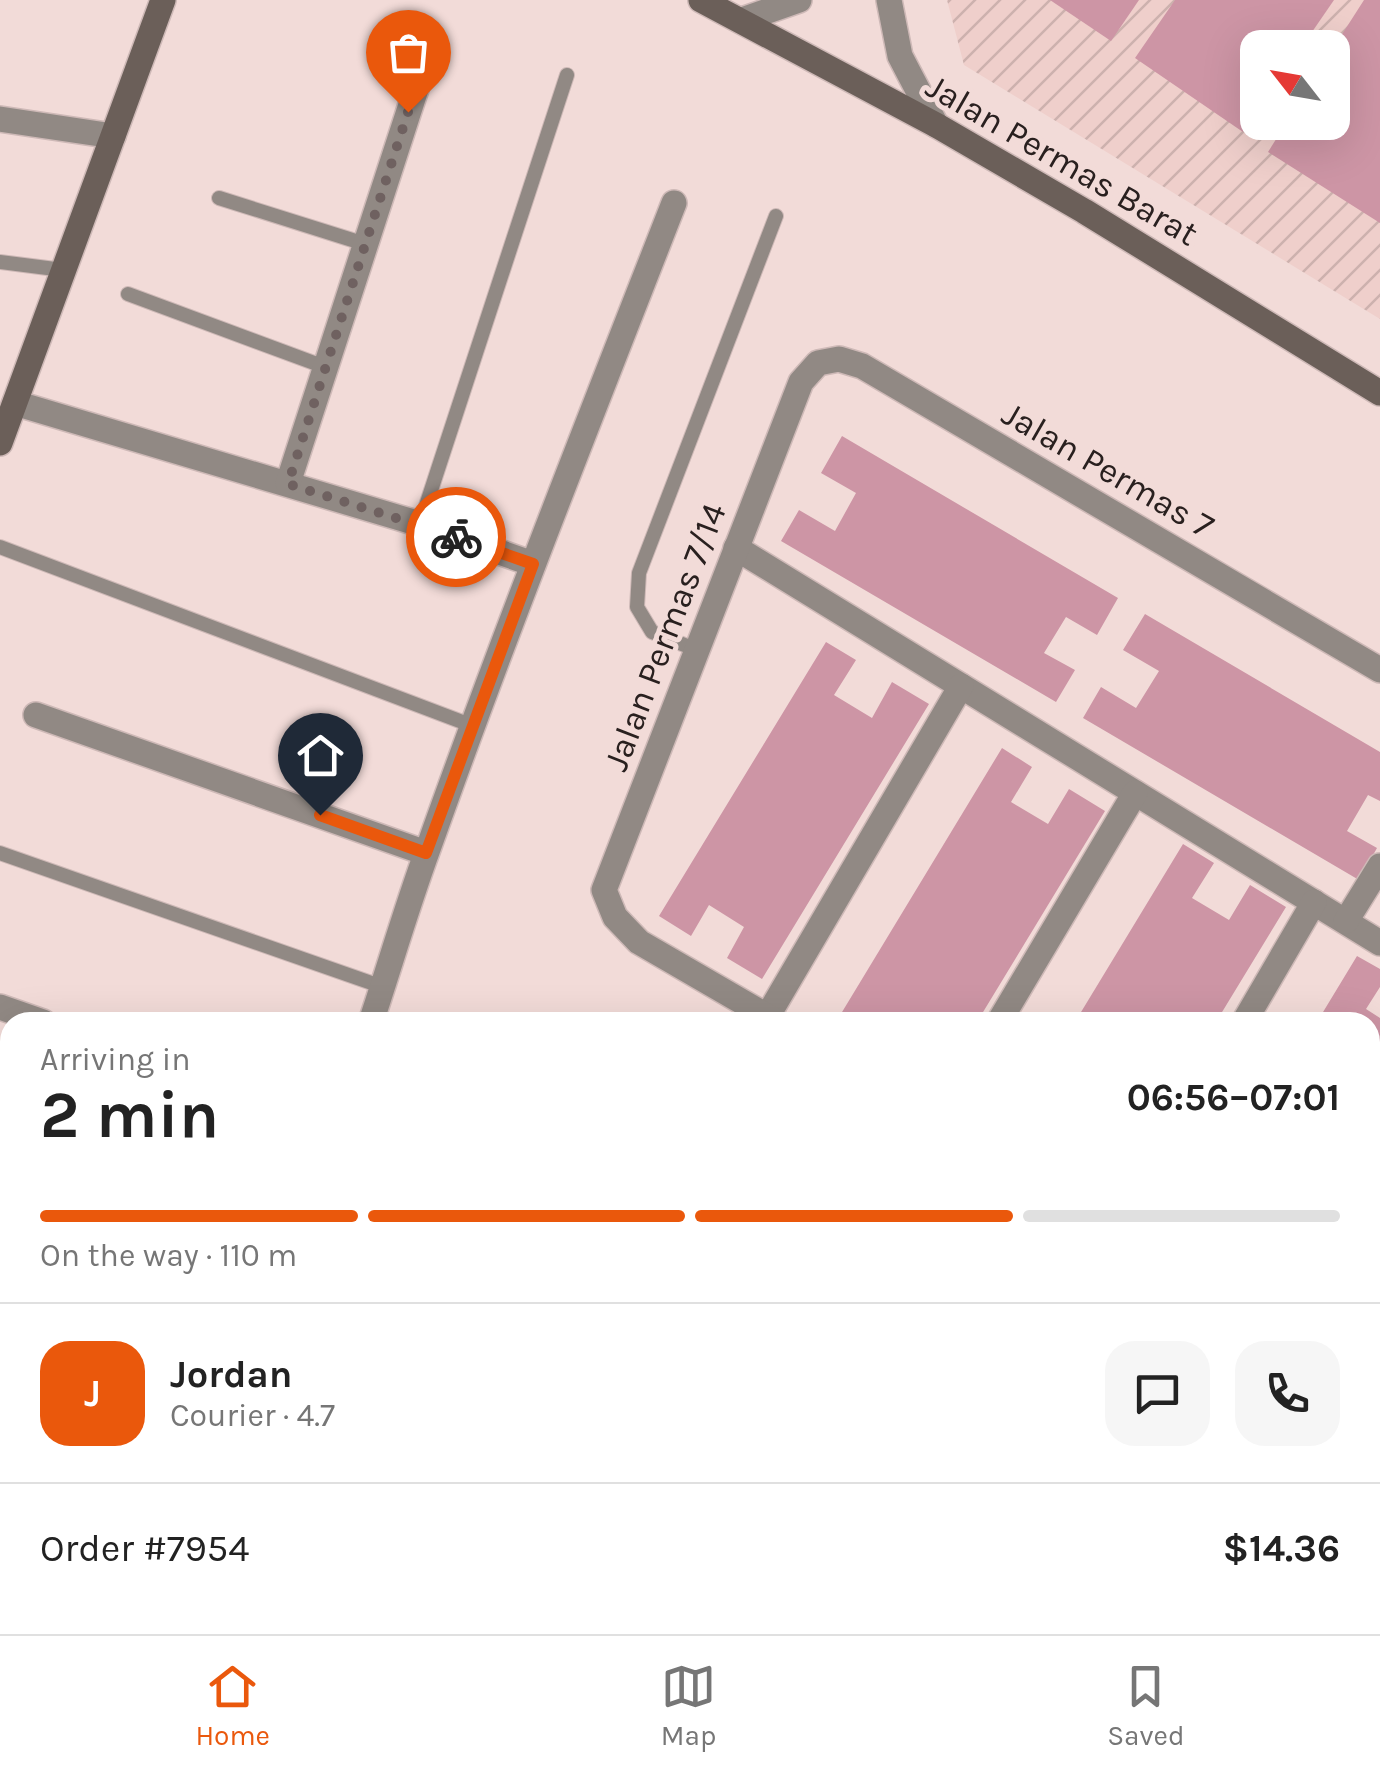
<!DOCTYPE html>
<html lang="en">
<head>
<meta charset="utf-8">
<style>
  :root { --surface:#fff; --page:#f6f6f6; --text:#222; --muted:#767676; --line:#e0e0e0; --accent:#ea580c }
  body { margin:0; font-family:Karla,sans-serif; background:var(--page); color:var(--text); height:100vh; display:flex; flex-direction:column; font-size:38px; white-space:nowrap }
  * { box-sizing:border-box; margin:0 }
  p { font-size:32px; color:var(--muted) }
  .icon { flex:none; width:55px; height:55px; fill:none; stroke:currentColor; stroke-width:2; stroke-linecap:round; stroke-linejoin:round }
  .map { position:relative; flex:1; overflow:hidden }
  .side { position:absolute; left:0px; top:1012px; width:1380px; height:622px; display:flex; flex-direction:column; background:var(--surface); border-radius:30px 30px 0 0; box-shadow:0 10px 40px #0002 }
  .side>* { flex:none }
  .needle { width:65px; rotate:301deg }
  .tools { position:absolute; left:1240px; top:30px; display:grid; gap:20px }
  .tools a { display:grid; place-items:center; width:110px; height:110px; border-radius:20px; background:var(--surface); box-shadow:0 10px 40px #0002; font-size:50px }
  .pin { position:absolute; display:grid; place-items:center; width:85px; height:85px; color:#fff; margin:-102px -42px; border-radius:50% 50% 50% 0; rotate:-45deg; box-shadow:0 0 10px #0007 }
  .pin .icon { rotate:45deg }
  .courier { position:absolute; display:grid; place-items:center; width:100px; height:100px; margin:-50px; border:8px solid #ea580c; border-radius:50%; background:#fff; color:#222; box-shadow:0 2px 12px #0007 }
  .summary em { font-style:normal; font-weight:700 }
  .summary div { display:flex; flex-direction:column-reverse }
  .summary { display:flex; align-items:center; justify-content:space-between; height:170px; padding:0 40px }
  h1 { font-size:65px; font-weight:700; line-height:75px }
  .bar { display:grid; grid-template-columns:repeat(4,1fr); gap:15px 10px; align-content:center; height:120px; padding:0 40px }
  .bar i { height:12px; border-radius:8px; background:var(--line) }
  .bar .current { background:var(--accent) }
  .bar p { grid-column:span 4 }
  .line { display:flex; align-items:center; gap:25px; padding:0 40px; border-top:2px solid var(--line) }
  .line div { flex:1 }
  .round { display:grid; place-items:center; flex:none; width:105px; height:105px; border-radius:30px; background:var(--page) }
  .tab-bar { display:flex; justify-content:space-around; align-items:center; height:140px; border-top:2px solid var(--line); background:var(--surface); font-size:28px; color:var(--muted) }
  .tab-bar a { display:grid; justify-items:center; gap:5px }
  .tab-bar .current { color:var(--accent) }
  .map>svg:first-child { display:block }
</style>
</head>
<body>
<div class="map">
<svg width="1380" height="1634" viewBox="0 0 1380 1634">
  <defs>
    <pattern id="industrial-furrows" width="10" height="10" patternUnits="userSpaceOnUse" patternTransform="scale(2.5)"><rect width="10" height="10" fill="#efcfcb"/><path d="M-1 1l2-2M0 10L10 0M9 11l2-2" fill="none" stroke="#cdb1ae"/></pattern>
  </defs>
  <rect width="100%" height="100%" fill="#f2dbd8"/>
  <!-- industrial -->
  <path fill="url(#industrial-furrows)" fill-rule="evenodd" d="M947 0H1380V319L964 65ZM1258 48H1332V122H1258Z"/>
  <!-- building -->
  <g fill="#cd95a5">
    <path d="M1050 0H1139L1111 41Z"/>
    <path d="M1175 0H1334L1301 48H1258V111L1243 132 1135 58Z"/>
    <path d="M1364 0H1380V223L1268 152 1287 122H1332V50Z"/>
    <path d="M842 436 1118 598 1097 635 1066 617 1044 653 1075 670 1056 702 781 541 799 510 835 531 856 493 821 473Z"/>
    <path d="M1145 614 1380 752V801L1368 795 1347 831 1377 848 1359 880 1083 718 1101 687 1136 708 1159 671 1123 650Z"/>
    <path d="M826 642 856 660 834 695 872 718 892 682 929 704 762 979 727 958 744 927 709 905 691 936 659 916Z"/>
    <path d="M1002 748 1032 767 1011 802 1048 824 1069 789 1105 811 977 1022H901L885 1012 879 1022H836Z"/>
    <path d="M1183 844 1214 863 1192 898 1229 920 1250 885 1286 907 1216 1022H1075Z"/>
    <path d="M1357 956 1380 969V987L1366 1009 1380 1018V1151L1370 1168V1022H1317Z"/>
    <path d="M1380 1599V1634H1359L1364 1625H1370V1616Z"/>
    <path d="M513 1625H652L668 1634H528Z"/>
    <path d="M861 1625H943L938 1634H855Z"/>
    <path d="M961 1625H1031L1040 1630 1038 1634H955Z"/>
    <path d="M1115 1625H1201L1195 1634H1109Z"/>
    <path d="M1219 1625H1305L1300 1634H1213Z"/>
  </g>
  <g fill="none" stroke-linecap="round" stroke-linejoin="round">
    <defs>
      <g id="lane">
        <path d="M219 198 365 244"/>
        <path d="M0 262 63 270"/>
        <path d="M128 294 325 367"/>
        <path d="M420 524 567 75"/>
        <path d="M0 547 473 726"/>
        <path d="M697 650 652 632 637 607 639 573 776 216"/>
        <path d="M0 853 383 987"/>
        <path d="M0 1166 10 1170"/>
        <path d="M0 1468 10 1472"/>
      </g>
      <g id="street">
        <path d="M889 0 900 56 936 125"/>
        <path d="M742 20 799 0"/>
        <path d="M0 119 113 136"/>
        <path d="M15 403 420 524 533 564"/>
        <path d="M288 483 419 80"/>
        <path d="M736 548 1380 943"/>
        <path d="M36 715 426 853"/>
        <path d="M1346 921 1380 866"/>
        <path d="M0 1007 43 1022"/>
        <path d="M767 1017 961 686"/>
        <path d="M371 1022C390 965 407 906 428 849 505 632 590 418 674 203"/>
        <path d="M777 1022 639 942 615 917 604 890 801 382 818 363 839 359 862 366 1380 670"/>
        <path d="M999 1022 1135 793"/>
        <path d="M1244 1022 1314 902"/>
        <path d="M1370 1231 1380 1214"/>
        <path d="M0 1302 10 1306"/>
        <path d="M1370 1365 1380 1371"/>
        <path d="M1370 1423 1380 1428"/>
        <path d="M1370 1561 1380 1545"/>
        <path d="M717 1625 732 1634"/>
        <path d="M0 1630 11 1634"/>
        <path d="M185 1634 187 1625"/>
        <path d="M801 1634 806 1625"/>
        <path d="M1077 1634 1082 1625"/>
        <path d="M1326 1634 1331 1625"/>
      </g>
      <g id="secondary">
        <path d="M701 0 936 125 1084 211 1380 393"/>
        <path d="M0 443 163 0"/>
      </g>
    </defs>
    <!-- lane casing -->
    <use href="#lane" stroke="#ceb9b7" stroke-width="16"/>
    <!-- street casing -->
    <use href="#street" stroke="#ceb9b7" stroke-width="28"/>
    <!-- secondary casing -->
    <use href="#secondary" stroke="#ceb9b7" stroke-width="28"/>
    <!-- lane -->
    <use href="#lane" stroke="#918984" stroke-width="14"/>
    <!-- street -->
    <use href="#street" stroke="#918984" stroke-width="25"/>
    <!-- secondary -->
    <use href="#secondary" stroke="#6b5f59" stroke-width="25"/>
  </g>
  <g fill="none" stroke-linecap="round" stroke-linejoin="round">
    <!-- done -->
    <path stroke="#6f6160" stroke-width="10" stroke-dasharray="0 18" d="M408 112 288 484 456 537"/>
    <!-- route -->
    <path stroke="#ea580c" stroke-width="12" d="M320 815 426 853 533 564 456 537"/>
  </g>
  <g text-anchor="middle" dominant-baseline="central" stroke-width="10" stroke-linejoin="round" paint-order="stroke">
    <!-- street labels -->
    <g font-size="35" fill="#29201f" stroke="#f2dbd8">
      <text transform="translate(1062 160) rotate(30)">Jalan Permas Barat</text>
      <text transform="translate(1108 470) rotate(30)">Jalan Permas 7</text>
      <text transform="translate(665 637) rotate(-69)">Jalan Permas 7/14</text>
    </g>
  </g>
</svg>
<div class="tools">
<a><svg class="needle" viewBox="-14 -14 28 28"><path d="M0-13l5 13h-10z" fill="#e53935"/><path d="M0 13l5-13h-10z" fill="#767676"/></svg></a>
</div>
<div class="pin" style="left:408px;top:112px;background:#ea580c"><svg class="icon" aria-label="bag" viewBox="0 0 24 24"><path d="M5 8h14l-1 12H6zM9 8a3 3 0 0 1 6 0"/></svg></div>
<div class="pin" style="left:320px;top:815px;background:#1f2937"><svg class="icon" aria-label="home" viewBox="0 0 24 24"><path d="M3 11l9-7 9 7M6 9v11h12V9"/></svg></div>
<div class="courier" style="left:456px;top:537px"><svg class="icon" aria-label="bike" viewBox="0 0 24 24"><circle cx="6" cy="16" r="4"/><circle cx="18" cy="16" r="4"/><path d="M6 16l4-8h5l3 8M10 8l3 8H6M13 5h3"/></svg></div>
<section class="side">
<div class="summary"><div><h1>2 min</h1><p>Arriving in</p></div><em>06:56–07:01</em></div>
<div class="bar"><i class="current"></i><i class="current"></i><i class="current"></i><i></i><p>On the way · 110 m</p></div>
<div class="line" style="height:180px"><b class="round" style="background:var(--accent);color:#fff">J</b><div><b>Jordan</b><p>Courier · 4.7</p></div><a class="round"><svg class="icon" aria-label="chat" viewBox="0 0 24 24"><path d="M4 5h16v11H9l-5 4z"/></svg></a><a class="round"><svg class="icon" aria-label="phone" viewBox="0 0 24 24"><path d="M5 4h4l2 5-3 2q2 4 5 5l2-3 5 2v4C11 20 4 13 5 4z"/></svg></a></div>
<div class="line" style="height:130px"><div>Order #7954</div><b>$14.36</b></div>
</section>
</div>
<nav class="tab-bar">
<a class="current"><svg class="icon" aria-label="home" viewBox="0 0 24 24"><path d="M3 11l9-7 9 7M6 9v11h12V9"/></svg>Home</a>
<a><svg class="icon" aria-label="map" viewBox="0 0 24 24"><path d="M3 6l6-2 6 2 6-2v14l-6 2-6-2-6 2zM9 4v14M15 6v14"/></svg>Map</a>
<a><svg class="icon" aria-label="saved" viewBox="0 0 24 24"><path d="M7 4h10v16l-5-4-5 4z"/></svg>Saved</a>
</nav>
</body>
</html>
